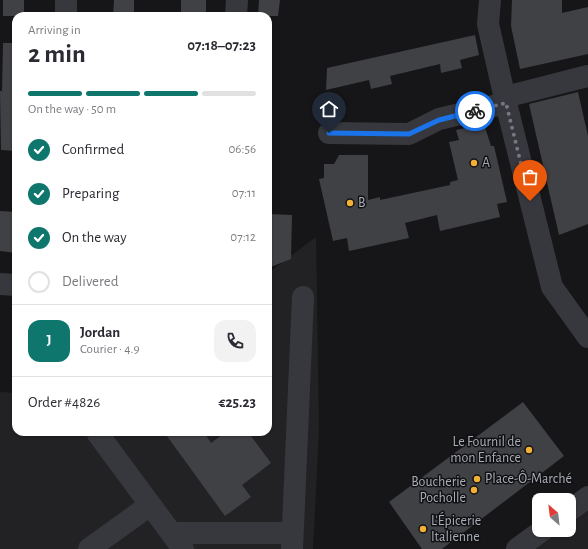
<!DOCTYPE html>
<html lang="en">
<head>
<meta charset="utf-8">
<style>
  :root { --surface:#fff; --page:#f2f2f3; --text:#2b2b33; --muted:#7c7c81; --line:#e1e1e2; --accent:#0f766e }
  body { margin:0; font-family:"Alegreya Sans",sans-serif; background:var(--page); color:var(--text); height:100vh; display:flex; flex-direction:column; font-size:15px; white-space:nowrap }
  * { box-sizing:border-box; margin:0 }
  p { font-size:13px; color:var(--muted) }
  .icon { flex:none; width:22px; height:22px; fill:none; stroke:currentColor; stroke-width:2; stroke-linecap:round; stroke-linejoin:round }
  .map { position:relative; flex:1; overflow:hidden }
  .panel { position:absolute; left:12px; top:12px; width:260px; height:424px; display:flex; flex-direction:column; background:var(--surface); border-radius:12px; box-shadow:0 1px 3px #0004 }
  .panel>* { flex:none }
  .needle { width:26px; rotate:332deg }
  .controls { position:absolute; left:532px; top:493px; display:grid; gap:8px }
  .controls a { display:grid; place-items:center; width:44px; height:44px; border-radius:8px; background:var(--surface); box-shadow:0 1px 3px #0004; font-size:20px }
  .pin { position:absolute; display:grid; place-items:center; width:34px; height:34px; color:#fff; margin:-41px -17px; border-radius:50% 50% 50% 0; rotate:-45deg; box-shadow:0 0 4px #0007 }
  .pin .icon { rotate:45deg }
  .courier { position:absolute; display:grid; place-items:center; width:40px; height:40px; margin:-20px; border:3px solid #1a73e8; border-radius:50%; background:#fff; color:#222; box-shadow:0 1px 5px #0007 }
  .head em { font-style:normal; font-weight:600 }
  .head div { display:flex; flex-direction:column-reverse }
  .head { display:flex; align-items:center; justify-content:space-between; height:68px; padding:0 16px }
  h1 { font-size:26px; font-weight:600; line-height:30px }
  .bar { display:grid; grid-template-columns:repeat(4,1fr); gap:6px 4px; align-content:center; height:48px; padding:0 16px }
  .bar i { height:5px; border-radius:3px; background:var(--line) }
  .bar .on { background:var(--accent) }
  .bar p { grid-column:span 4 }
  .line { display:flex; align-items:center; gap:10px; padding:0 16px; border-top:1px solid var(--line) }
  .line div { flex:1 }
  .round { display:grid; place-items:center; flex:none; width:42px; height:42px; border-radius:12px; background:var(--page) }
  ol { padding:0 16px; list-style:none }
  li { display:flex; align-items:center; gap:12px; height:44px }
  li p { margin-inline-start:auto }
  li .icon { padding:4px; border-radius:50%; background:var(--accent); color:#fff; stroke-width:4 }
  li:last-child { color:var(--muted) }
  li i { width:22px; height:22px; border:2px solid var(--line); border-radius:50% }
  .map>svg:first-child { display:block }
</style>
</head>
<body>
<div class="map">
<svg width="588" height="549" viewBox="0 0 588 549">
  <rect width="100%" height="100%" fill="#161618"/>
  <!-- built -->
  <g fill="#222225">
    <path d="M316 237 319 430 313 549H0V392L16 393V432H268V273Z"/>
    <path d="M588 511V549H536L562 530H569V525Z"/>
  </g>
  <!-- building -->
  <g fill="#404145">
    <rect x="3" y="0" width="21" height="16"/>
    <path d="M114 0H134V16H113Z"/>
    <path d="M181 0H206V15L181 14Z"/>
    <path d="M259 0H280L278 16H258Z"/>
    <path d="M512 0H562V13L588 7V54L520 69 511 26Z"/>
    <path d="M475 35 479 55 460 60 462 68 441 73 440 64 390 76 392 84 371 89 369 80 326 90 327 68Z"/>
    <path d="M3 43H16V151L1 150 0 91H2Z"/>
    <path d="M578 92 588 136V224L559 235 529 104Z"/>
    <path d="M484 124 491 146H494L507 202 497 204 500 217 440 231 437 215 405 223 409 238 349 251 347 238 333 241 319 179 324 178V164H334L339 155H368V200L380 197V200L450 185V182L458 180 449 142 459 140 456 130Z"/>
    <path d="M0 211 16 212V253L0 251Z"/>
    <path d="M268 214 292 215 291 259 268 268Z"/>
    <path d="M523 402 564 456 442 549H422L389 502Z"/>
    <path d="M164 432H204L211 443 226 432H248L271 463 242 485 251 497 225 516Z"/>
  </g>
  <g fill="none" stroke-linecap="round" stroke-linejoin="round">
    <!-- minor -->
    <g stroke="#37383d" stroke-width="22">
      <path d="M490 0 488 24 506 103 552 287 588 337"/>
      <path d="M66 16V0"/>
      <path d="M236 16 237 0"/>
      <path d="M505 97 588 76"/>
      <path d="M329 133 409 134 439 119 506 103"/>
      <path d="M0 284 16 285"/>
      <path d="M98 434 183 549"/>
      <path d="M569 511 588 497"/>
      <path d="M172 533H292"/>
      <path d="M89 549 150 505"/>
      <path d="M292 549 303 297"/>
      <path d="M517 549 543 530"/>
    </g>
  </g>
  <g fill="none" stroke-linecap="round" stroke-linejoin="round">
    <!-- done -->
    <path stroke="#757880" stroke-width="4" stroke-dasharray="0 7.2" d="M475 111 506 103 530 201"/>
    <!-- route -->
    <path stroke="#1a73e8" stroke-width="5" d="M329 133 409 134 439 120 475 111"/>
  </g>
  <!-- markers -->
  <g fill="#f2b134" stroke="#111113" stroke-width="1.5">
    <circle cx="474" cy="163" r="4"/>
    <circle cx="350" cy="203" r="4"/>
    <circle cx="529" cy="450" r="4"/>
    <circle cx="477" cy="479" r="4"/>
    <circle cx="474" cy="490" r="4"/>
    <circle cx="423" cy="529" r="4"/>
  </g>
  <g text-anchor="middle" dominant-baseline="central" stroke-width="3" stroke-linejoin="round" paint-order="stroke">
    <!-- poi labels -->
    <g font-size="14" fill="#a8adb8" stroke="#111113" text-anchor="start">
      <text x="482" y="163">A</text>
      <text x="358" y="203">B</text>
      <text x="521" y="442" text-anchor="end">Le Fournil de<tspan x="521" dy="16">mon Enfance</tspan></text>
      <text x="485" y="479">Place-Ô-Marché</text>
      <text x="466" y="482" text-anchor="end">Boucherie<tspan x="466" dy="16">Pocholle</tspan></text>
      <text x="431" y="521">L'Épicerie<tspan x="431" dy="16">Italienne</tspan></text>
    </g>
  </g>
</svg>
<div class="controls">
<a><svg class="needle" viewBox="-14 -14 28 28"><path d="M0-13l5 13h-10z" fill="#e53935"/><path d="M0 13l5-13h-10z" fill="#7c7c81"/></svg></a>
</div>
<div class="pin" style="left:530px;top:201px;background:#ea580c"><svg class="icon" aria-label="bag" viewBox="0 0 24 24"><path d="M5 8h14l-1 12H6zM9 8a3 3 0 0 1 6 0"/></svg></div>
<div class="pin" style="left:329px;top:133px;background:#1f2937"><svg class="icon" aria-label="home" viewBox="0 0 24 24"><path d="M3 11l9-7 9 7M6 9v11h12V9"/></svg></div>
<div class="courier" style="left:475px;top:111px"><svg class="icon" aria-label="bike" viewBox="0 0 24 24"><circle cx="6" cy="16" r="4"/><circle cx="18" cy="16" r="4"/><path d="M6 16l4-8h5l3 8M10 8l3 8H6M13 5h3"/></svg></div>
<section class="panel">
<div class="head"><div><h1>2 min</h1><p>Arriving in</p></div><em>07:18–07:23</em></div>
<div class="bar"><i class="on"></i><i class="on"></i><i class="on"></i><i></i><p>On the way · 50 m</p></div>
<ol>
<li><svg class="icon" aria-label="check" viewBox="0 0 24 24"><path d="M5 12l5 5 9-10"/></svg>Confirmed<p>06:56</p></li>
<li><svg class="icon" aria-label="check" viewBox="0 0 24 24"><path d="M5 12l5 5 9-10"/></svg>Preparing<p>07:11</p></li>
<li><svg class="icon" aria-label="check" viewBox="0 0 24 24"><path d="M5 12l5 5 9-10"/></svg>On the way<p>07:12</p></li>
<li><i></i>Delivered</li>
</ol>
<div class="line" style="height:72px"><b class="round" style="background:var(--accent);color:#fff">J</b><div><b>Jordan</b><p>Courier · 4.9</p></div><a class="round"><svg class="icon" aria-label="phone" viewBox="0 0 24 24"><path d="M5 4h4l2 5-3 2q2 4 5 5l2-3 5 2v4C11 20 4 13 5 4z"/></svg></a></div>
<div class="line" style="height:52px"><div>Order #4826</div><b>€25.23</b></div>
</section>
</div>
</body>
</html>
